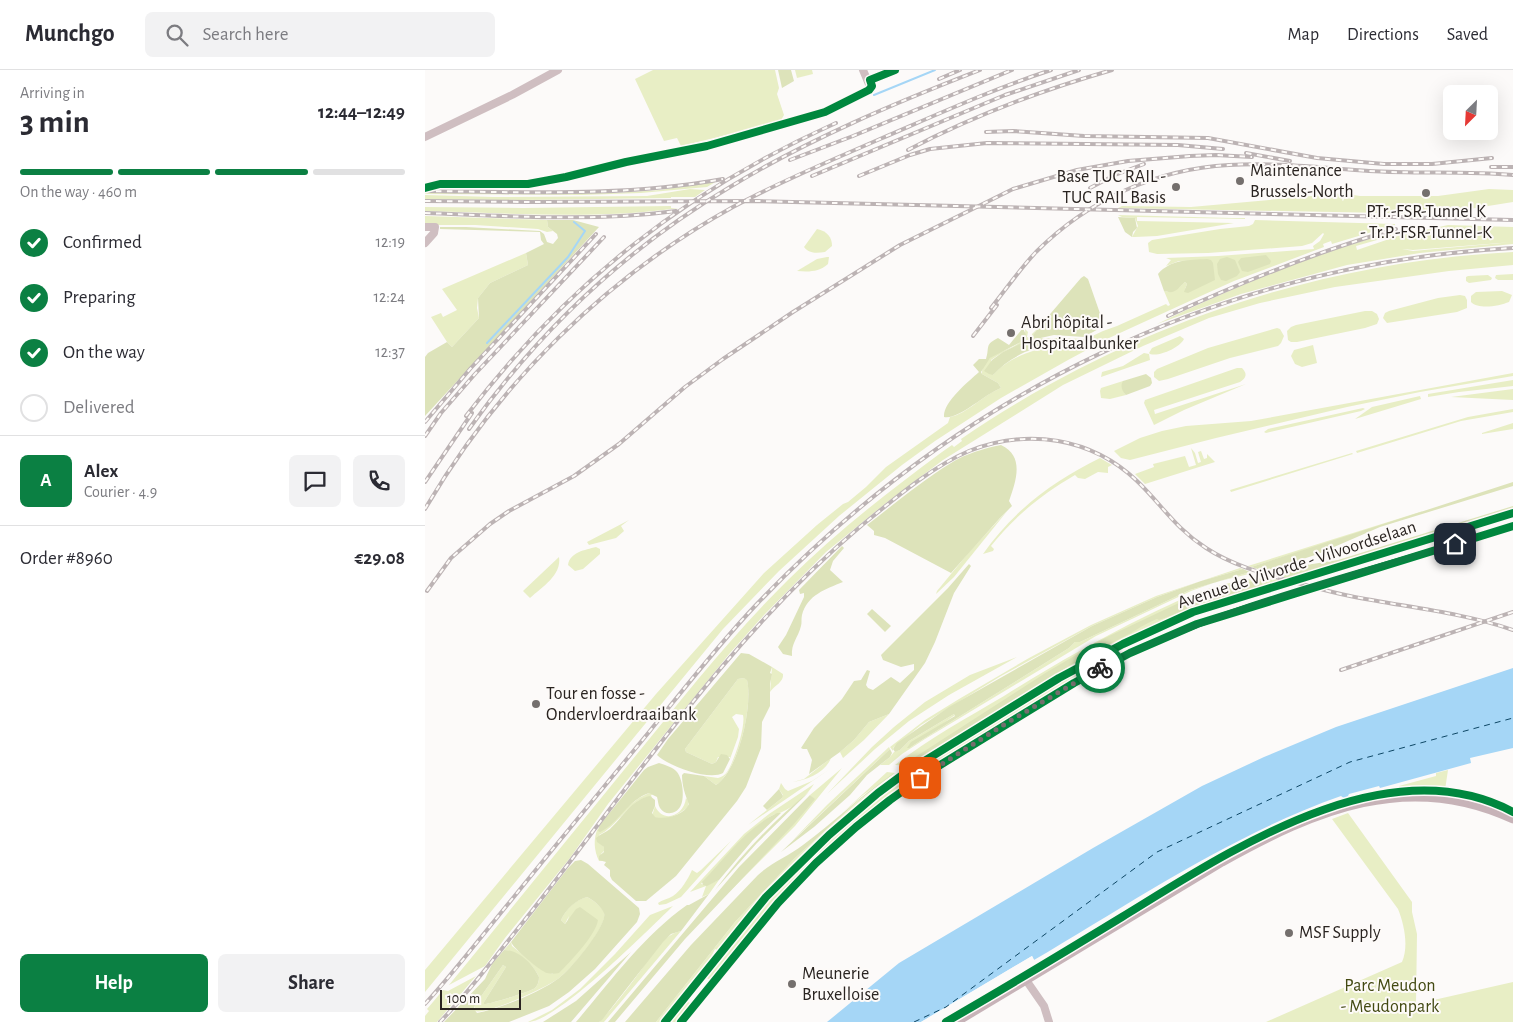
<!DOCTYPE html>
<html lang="en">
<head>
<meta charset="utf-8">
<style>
  :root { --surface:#fff; --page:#f2f2f3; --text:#2b2b33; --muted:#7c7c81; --line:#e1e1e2; --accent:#0b8043 }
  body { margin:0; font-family:"Alegreya Sans",sans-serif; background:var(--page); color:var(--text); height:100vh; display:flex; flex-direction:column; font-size:19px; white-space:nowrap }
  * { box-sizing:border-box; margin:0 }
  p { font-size:16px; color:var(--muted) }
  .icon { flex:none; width:28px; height:28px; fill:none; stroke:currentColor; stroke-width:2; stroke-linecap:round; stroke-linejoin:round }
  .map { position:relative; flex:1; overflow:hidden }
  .panel { display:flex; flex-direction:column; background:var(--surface); width:425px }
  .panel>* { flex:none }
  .needle { width:32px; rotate:204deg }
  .controls { position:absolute; left:1018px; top:15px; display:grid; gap:10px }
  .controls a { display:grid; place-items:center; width:55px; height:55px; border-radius:8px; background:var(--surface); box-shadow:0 5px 20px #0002; font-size:25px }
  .scale { position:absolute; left:15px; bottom:12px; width:81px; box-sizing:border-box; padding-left:5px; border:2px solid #2a2421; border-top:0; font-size:14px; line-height:18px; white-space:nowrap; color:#2a2421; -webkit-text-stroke:4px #fdfaf8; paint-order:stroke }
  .pin { position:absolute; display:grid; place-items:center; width:42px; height:42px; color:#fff; margin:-21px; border-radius:10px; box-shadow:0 2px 8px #0006 }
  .courier { position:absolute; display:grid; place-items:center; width:50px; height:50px; margin:-25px; border:4px solid #0b8043; border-radius:50%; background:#fff; color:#222; box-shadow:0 1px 6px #0007 }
  .head em { font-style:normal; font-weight:700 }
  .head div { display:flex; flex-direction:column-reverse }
  .head { display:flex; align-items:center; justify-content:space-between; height:85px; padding:0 20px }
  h1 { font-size:32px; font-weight:700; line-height:38px }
  .bar { display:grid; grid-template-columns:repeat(4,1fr); gap:8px 5px; align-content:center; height:60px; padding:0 20px }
  .bar i { height:6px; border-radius:4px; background:var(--line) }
  .bar .current { background:var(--accent) }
  .bar p { grid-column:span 4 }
  .line { display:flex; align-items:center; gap:12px; padding:0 20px; border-top:1px solid var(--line) }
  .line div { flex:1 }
  .round { display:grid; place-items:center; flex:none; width:52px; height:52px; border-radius:8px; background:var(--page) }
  ol { padding:0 20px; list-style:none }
  li { display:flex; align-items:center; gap:15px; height:55px }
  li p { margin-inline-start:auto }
  li .icon { padding:5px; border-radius:50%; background:var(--accent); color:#fff; stroke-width:4 }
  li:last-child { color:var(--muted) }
  li i { width:28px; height:28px; border:2px solid var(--line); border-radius:50% }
  .cta { display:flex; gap:10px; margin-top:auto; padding:10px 20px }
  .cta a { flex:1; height:58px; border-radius:8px; background:var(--accent); color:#fff; font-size:20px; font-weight:700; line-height:58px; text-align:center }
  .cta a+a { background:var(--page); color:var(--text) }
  header { display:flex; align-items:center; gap:30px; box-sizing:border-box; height:70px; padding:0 25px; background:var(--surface); border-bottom:1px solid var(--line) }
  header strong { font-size:24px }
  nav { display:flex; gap:28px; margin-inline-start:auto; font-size:18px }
  .search { width:350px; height:45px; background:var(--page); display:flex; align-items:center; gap:12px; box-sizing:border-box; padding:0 18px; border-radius:8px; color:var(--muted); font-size:19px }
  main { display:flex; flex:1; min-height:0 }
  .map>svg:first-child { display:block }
</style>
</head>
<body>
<header>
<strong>Munchgo</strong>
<div class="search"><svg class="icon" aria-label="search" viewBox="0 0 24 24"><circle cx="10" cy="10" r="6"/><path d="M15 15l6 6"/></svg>Search here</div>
<nav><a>Map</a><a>Directions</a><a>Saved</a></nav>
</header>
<main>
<section class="panel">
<div class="head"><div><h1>3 min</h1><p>Arriving in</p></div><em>12:44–12:49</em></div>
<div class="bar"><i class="current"></i><i class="current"></i><i class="current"></i><i></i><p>On the way · 460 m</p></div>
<ol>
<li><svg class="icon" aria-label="check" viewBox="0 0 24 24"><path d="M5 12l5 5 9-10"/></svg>Confirmed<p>12:19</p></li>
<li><svg class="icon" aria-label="check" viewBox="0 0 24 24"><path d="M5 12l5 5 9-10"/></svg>Preparing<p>12:24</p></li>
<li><svg class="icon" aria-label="check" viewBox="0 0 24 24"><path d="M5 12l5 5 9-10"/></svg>On the way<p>12:37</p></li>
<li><i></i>Delivered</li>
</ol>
<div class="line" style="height:90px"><b class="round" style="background:var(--accent);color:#fff">A</b><div><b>Alex</b><p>Courier · 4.9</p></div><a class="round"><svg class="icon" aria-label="chat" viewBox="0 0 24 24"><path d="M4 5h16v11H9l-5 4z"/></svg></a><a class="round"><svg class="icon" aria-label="phone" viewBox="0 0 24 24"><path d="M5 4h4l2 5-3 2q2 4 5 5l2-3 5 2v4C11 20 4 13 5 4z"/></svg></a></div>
<div class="line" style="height:65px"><div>Order #8960</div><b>€29.08</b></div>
<div class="cta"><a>Help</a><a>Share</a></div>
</section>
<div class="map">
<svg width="1088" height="952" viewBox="0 0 1088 952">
  <rect width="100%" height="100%" fill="#fcfaf9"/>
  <!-- green -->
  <g fill="#e8eec5">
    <path d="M228 0H350L354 18 352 24 359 45 355 52 256 76 252 68 239 71 210 9Z"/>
    <path d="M370 0H387L388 4 372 8Z"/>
    <path d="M292 111 282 117 216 123 157 125 0 124V123H189L235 120Z"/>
    <path d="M265 119 280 120 270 127H246V128L97 130 0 129V125L68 127 222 126Z"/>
    <path d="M1064 119 1088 120V132L1013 144 693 138 697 136 766 137 920 123 917 130 918 131 922 124 935 126H1013Z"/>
    <path d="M246 136V138H254C170 150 84 143 0 141V137L98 138Z"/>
    <path d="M693 145 807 148H820V149L712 147V151L809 153 732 166 710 167H707L713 156 710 148 697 147Z"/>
    <path d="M0 146 122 150 123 157 128 161 122 162 113 159 50 155H0Z"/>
    <path d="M830 150 970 154V155L907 174 906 171 898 174 899 177 809 211 767 230 684 268 643 290 576 328 510 371 477 395 414 446 354 501 298 559 0 922V900L231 624 339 503 392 455 418 434 423 432 441 417 461 397 523 353 525 347C542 344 558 325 576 318L573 313 557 304C557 276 603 284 600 259L603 262 602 267 607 269V264L614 257 608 265 611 269 617 268 618 269C599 271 581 279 566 290L568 305C585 286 608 280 632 275L636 268 661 269 678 261 692 256 741 234 743 236 745 235 739 221C749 224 754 217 760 212L762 214 760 219 786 190 754 191 741 196 746 190 741 188 793 186 889 179 888 176 895 171 899 164 898 163 887 173 877 176 783 183 732 184 724 182 723 173 727 170 795 159 824 156 828 154Z"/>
    <path d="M1023 155 1088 157V172L988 180 977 179 988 181 1088 172V174L995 183 922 195 816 224 732 254C809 217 889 183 972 161L973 164 931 176 932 180 973 166Z"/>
    <path d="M392 159C402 161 407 167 407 176L400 182C392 183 384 184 379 177Z"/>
    <path d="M1088 182V195L1024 201 910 217 835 233 784 248 718 276 638 315 518 390 461 433 401 482 340 544 305 583 183 734 145 788 80 868 60 896 24 915C87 838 149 761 212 684 260 625 308 564 363 510 410 463 463 422 517 382L527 375 529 377 537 371 536 369C698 258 891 192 1088 182Z"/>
    <path d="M101 183 103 195 65 213 53 228 52 238 54 248 27 277 22 272 6 247 16 243 18 247 32 240 17 219Z"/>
    <path d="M402 187H404L403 194C394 202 384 202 372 201L392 189Z"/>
    <path d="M1088 204V210H1073L1070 208 1071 205Z"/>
    <path d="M1063 205 1067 208 1066 210 1044 213 1041 211V207L1043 206Z"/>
    <path d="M1077 221 1087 225 1084 232C1074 236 1054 240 1046 232V226L1051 222Z"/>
    <path d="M1035 225 1040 226 1042 230V238L1032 242 962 253 958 248 960 243 964 241 1013 228Z"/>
    <path d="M940 241H947L952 244 954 249 952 254 940 258 872 272H866L863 270 862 261 866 257 871 255Z"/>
    <path d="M852 258 855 259 859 266 856 273 853 276 805 288 743 309 734 311 729 307V302L732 299 783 278Z"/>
    <path d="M755 266 759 269C755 277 735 287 725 284L724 283 727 278Z"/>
    <path d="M888 275 892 293 877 297 870 294 866 286 869 280Z"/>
    <path d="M719 283 724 284 725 290 676 307 677 302 698 296Z"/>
    <path d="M812 298H817C823 304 821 308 815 312L729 340 730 344 821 314 759 340 729 355 719 333 720 330Z"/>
    <path d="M1088 303V306L995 322 922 337 791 368 705 390 696 388 689 381 715 368 737 361 761 356 826 351Z"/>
    <path d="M1088 310V316L1034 322 1003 327V324Z"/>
    <path d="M698 311 699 323 701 325 685 329 676 328 675 321 676 318Z"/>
    <path d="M1088 319V330L1026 327Z"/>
    <path d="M995 326 996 329 930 349 947 337Z"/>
    <path d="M938 338 940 339 936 341 841 363 839 362 843 359Z"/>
    <path d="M1088 339V342L1036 351 932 383 931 381 1043 347Z"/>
    <path d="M1088 353V359L1057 364V363Z"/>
    <path d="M766 378 770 383 773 393 776 392 773 382 776 381 779 389 782 388V384L790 392 720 414 710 404 729 397 728 394 760 386 764 397 771 395Z"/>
    <path d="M927 383 928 384 806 422 805 420Z"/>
    <path d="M675 388 687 395 683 397V403L673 402 660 409 653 408 650 405C616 425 591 445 566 476L569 479 568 481 558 484C588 441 628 411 675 388Z"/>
    <path d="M583 440 529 507 511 524 512 521 545 481Z"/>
    <path d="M998 441 991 445 826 497 823 496Z"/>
    <path d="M204 450 196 456 199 461 191 468 164 475 162 472Z"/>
    <path d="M171 477 175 479V484L158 499 150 501 143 495C145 482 160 480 171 477Z"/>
    <path d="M134 487C137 505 117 517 105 528L98 521Z"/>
    <path d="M815 498 818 499 776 511 732 527 667 556 576 606 496 655 468 678V681L465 677 500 650 534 629 604 588 666 555 731 526Z"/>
    <path d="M825 502 828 503 791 512 766 521 671 566 500 669 477 684 464 695H455L465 687 469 682 475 680 484 671 529 644 530 645 484 678 644 578 650 572H655L765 520Z"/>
    <path d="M836 508 857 510C803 529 748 545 697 570 623 605 554 653 484 696L470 695C503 669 542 648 579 626 625 597 672 570 721 546 763 526 788 513 836 508Z"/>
    <path d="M592 587 524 625 484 651 450 679 402 724 447 677 469 657 500 632 545 605Z"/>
    <path d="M673 592 674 595 446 742 286 909H283L281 907C316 863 350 820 391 781 439 734 495 697 552 662 592 637 632 613 673 592Z"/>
    <path d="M347 597 358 604C359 612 350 615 345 622Z"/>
    <path d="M319 608 322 609C328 636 314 699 291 715L279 706 293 708C297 707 300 705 302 702 309 692 321 656 318 645L311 644 307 647 314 659 313 667 305 689V687H293L291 692 287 694 261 682 260 679 313 609Z"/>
    <path d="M464 644 439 670 418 688 415 682 429 670 444 652Z"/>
    <path d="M464 677 465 679 367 771 402 735Z"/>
    <path d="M406 688C401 702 382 710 368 712L379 709Z"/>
    <path d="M417 698 370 756 296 830 389 729 385 725Z"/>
    <path d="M405 699 323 755 357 728 358 725 354 719 356 713 360 719 363 721 387 711Z"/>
    <path d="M1023 700 1020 720 996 717 976 719 974 716 1011 706V703Z"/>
    <path d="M462 702 470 703 438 725 416 744Z"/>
    <path d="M471 704 388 775 351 812 292 880 290 879 284 891 235 952H231L310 852 369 789 433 731Z"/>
    <path d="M389 714C383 724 369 737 357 742 353 744 348 744 343 748 318 765 297 791 276 814L282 815 294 810 284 824 277 827 281 816 265 822 319 764 344 744Z"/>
    <path d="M224 723 229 724 226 725 227 728C211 722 190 759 174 765L176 773 179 777 180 780 176 784 179 791H174C169 781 168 768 173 758L172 760 214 728Z"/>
    <path d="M261 728 264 732 263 737C253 745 240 753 227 746L230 736C238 754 259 746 261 728Z"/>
    <path d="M923 743 987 832V842L992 864 991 934 1088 912V952H841L977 892C984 876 979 854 973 839L907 749Z"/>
    <path d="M306 771 256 827 241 834 234 835 233 833C237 830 243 829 248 826 256 821 263 809 267 800L272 803 276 800Z"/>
    <path d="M162 827C168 830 176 836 179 842 184 855 145 900 134 908 123 917 62 945 50 941V935L78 895 81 897 59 932V934C67 934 104 922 110 918 113 915 114 911 114 907 108 894 94 882 79 880L86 872 87 876 114 898 128 904 144 846 140 854 136 850C141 839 150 830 162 827Z"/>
    <path d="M248 836C224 859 132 952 103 952L127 940 155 919 190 884 225 845Z"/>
    <path d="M256 861 179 952H174C188 938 199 923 211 907 223 892 235 865 256 861Z"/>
    <path d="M51 906 12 952H0V946L4 941 2 939 8 932 17 940 8 932 18 920 23 921Z"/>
    <path d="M261 931 265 933 266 935 252 952H244Z"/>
  </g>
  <!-- forest -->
  <g fill="#dde3ba">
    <path d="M353 0H366L369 11 357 18Z"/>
    <path d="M693 147 710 148 712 158 708 162 707 167 700 162Z"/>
    <path d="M122 150H148L174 157 0 346V287L3 283 22 272 27 277 54 248 53 228 65 213 103 195 101 183 119 174 116 170 115 162 15 159V157H41L115 161 119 164 122 172 128 174 133 168 132 164 123 157Z"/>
    <path d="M841 185 846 191 845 194 823 202 817 201 813 192 816 188Z"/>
    <path d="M802 187 810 190 815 202 812 206 801 211 796 210 793 204 792 194 795 189Z"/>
    <path d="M782 189 786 190 788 193 790 210 763 223 759 222 762 214 760 212C753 218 750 225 739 221L733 204C746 189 764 190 782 189Z"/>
    <path d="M659 206 663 209 678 252 677 257 659 267 629 265 611 269 609 268 608 265 614 257 656 208Z"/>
    <path d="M598 258 601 265 598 271 565 288 556 302 557 304 573 313 576 318C558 325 534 350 519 347 518 332 543 312 554 302L548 295 554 289H561C565 277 559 275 573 268L584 275Z"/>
    <path d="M623 268H636L637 269C631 280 611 278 600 282 588 288 577 295 568 305L564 304 559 301 567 290 578 282 601 271Z"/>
    <path d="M721 304 726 308 727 313 725 316 701 325C697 322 695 315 698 311Z"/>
    <path d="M576 375C600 386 591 411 584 431L587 436 575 448 526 503 460 468 449 465V461L442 455C468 435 498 410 526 393 540 384 560 378 576 375Z"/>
    <path d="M1088 412V416L955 457 893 484 848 499 840 501 826 497Z"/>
    <path d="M1088 436V440L868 507 861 508 848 503 881 495 913 490Z"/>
    <path d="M417 476 419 478 408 491 405 500 418 512C401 519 382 525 377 545 376 549 377 553 376 556 373 568 366 573 367 586L358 584 353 577 361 565 379 527V523L375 524 374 520Z"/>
    <path d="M544 494 546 496 529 523 510 572 500 593 464 644 444 652 429 670 415 682 384 704 387 690 382 679H378L376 678 389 658 417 629 429 611 436 610 442 600 445 601 441 615 443 618 448 620 466 607 475 613 489 600V594L476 597 458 590 456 585 523 518Z"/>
    <path d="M818 499 825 502 765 520 655 572H650L644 578 484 678H482L486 672 530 646 529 644 484 671 475 680 470 682 468 679 472 673 524 637 667 556 732 527 776 511Z"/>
    <path d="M836 511 837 515 842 512 843 514 783 532 734 550 732 549C726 551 712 559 706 563L654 590 485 694 484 691 622 602 680 568 779 521 808 514Z"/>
    <path d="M447 539 466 556 460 562 442 544Z"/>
    <path d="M316 583 324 584 347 597 345 603 347 604 345 614V636L337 652 336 678 321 717 312 731 251 806 221 831H211L187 810 185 806V800L179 795 181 792 174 790V786L179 782V777L172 772 171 768C175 764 180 763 185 759 197 748 207 729 225 726L230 730V736L227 743 230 747C241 750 259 745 264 734 260 725 257 715 257 705L259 703 279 706 291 715C314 700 328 635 322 610L319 608 313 609 260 679 261 682 287 694 291 692 296 684 302 685 305 689 298 703C284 711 243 696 232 685L243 669Z"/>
    <path d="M465 679 467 683 465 687 442 705 425 725 389 757 356 782Z"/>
    <path d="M234 693C240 695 248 697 252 702 258 709 260 730 255 737 251 744 240 746 235 738 233 735 233 730 232 727L224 723C203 730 194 753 175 762L173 761 174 756 219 700 223 697Z"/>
    <path d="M470 703 433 731 369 789 310 852 231 952H200L266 875 333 805C347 792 364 786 378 775 408 753 435 726 466 705Z"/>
    <path d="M354 719 358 726 357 728 342 740 338 736Z"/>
    <path d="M384 722 332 773 290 820C317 784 349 750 384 722Z"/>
    <path d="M385 725 390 729 369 754 260 869 190 952H183L314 797Z"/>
    <path d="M352 743H356L328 770 294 810 282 816 278 815 277 812C299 789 322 757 352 743Z"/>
    <path d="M156 790 163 794 214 838 215 844 212 852 170 899 144 922 124 936 84 952H19L60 909 67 894 79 880C94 880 108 894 114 907 114 911 113 915 110 918 104 922 66 934 59 934V932L81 897 78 895 50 935 49 939 52 943C74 939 116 922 134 908 144 901 183 855 179 843 176 836 168 830 162 827 151 830 141 839 136 850L140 854 151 839 155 837 173 850C171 865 145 892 134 903 130 904 126 904 122 903 115 901 88 878 86 872L143 798 150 791Z"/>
    <path d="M284 824 256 861 246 864 238 872 177 950 174 952H151C186 911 218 866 262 835H264Z"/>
    <path d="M206 882 146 952H118L151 931Z"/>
  </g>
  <!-- water -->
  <path fill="#a5d6f6" d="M1088 598V678L1045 688 1046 693 955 718 954 716 924 724 922 728 920 729 916 726C808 764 709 831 609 890L607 886 496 952H402L474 893 668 778 777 716 839 687 911 657Z"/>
  <!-- pier -->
  <path fill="#fcfaf9" d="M607 886 610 892 609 893 606 889 501 952H496Z"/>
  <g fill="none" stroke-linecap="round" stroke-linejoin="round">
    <!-- stream -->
    <g stroke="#a5d6f6" stroke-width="2">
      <path d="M449 25 510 0"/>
      <path d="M62 273 143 187 160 161 149 152"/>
    </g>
    <!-- ferry -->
    <path stroke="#0e4765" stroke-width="1" stroke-dasharray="6 5" stroke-linecap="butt" d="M489 952 521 937 732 782 925 692 1088 648"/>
    <!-- minor -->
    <g stroke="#cfbec1" stroke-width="8">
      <path d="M438 0 446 19"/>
      <path d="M0 67 87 25 133 0"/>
      <path d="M0 157H10L9 163 0 173"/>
      <path d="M601 910 619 936 624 952"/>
    </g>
    <!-- major -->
    <g stroke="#c7b3b8" stroke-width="9">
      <path d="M240 952 341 827 404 765 453 723 480 703 634 608 698 574 768 542 1088 443"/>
      <path d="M256 952 353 833 391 793 431 757 465 730 507 700 649 613 705 583 772 554 1088 456"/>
      <path d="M531 952 797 792C890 740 983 700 1088 749"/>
    </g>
    <defs>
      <g id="rail">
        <path d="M514 9 535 0"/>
        <path d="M561 62 588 61 659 66 783 68 892 88 959 94H1007L1067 88"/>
        <path d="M483 80C548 46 617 20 687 0"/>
        <path d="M821 83 865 91"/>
        <path d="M365 90 428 66 587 0"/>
        <path d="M1066 97H1088"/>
        <path d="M387 106 580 25 654 0"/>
        <path d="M434 106 485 85 505 79 562 73 753 75 798 79"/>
        <path d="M665 118 690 105 719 94"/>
        <path d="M0 121C99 122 200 127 298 109"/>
        <path d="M0 131 103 132 332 131 1088 150"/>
        <path d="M0 143C84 146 168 152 251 141"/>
        <path d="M566 238C581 219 595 199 611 182 663 130 731 99 804 95 850 92 898 98 944 101 992 104 1040 101 1088 105"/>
        <path d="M743 246C817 212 893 181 971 159"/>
        <path d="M548 266 572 235"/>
        <path d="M41 346C142 214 260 121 411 53"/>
        <path d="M0 352 45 299 171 164"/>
        <path d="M44 359C114 261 202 178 305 117 384 69 470 33 555 0"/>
        <path d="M0 366 16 343 50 304 179 167"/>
        <path d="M0 412 47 343"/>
        <path d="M0 439C73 314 181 207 308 137 356 111 405 91 455 69 511 45 568 19 626 0"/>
        <path d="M2 521 26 488 65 454 84 441 149 406 194 374 260 317 298 289 368 242 475 175 588 119 652 100 703 91 765 86 791 85 827 87"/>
        <path d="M916 600 1088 542"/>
        <path d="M0 934C31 900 59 863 88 828 133 772 179 717 224 662 259 619 293 575 331 535 532 324 796 194 1088 178"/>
        <path d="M15 952C44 922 69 888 95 856 204 719 301 569 436 456 468 430 506 397 544 381 572 370 603 366 633 371 662 376 690 390 712 411 737 435 750 458 781 478 807 495 836 503 865 511 885 516 905 522 925 526 979 537 1036 542 1088 560"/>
      </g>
    </defs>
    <!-- rail casing -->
    <use href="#rail" stroke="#bcb3b4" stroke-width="4"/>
    <!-- rail -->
    <use href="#rail" stroke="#fdfaf8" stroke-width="2" stroke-dasharray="5.5" stroke-linecap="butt"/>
    <defs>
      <g id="cycleway">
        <path d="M0 118 15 114H103L141 107 201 92 282 76 400 42 444 20 447 16 445 10 470 0"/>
        <path d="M240 952 341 827 404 765 453 723 480 703 634 608 698 574 768 542 1088 443"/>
        <path d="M256 952 353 833 391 793 431 757 465 730 507 700 649 613 705 583 772 554 1088 456"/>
        <path d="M521 952C580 918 638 883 697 847 802 783 961 674 1088 742"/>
      </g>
    </defs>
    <!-- cycleway casing -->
    <use href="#cycleway" stroke="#fdfaf8" stroke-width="11"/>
    <!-- cycleway -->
    <use href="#cycleway" stroke="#00873e" stroke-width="8"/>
  </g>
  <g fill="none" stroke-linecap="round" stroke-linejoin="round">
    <!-- done -->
    <path stroke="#746f6d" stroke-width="5" stroke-dasharray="0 9" d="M495 708 580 654 675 598"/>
    <!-- route -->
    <path stroke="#0b8043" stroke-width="6" d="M675 598C785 541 911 510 1030 474"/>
  </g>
  <!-- markers -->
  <g fill="#746f6d" stroke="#fdfaf8" stroke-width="2">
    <circle cx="815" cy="111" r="5"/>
    <circle cx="751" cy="117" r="5"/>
    <circle cx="1001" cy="123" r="5"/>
    <circle cx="586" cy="263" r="5"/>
    <circle cx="111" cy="634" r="5"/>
    <circle cx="864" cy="863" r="5"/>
    <circle cx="367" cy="914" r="5"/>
  </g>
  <g text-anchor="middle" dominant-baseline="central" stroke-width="4" stroke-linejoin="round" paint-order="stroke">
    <!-- poi labels -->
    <g font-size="18" fill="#2a2421" stroke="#fdfaf8" text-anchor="start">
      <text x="825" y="101">Maintenance<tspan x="825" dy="21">Brussels-North</tspan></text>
      <text x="741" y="107" text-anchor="end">Base TUC RAIL -<tspan x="741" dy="21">TUC RAIL Basis</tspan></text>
      <text x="1001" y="142" text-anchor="middle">P.Tr.-FSR-Tunnel K<tspan x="1001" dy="21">- Tr.P.-FSR-Tunnel-K</tspan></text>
      <text x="596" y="253">Abri hôpital -<tspan x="596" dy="21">Hospitaalbunker</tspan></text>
      <text x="121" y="624">Tour en fosse -<tspan x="121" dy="21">Ondervloerdraaibank</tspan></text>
      <text x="874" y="863">MSF Supply</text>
      <text x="377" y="904">Meunerie<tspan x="377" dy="21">Bruxelloise</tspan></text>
    </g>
    <!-- street labels -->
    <g font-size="18" fill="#2a2421" stroke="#fdfaf8">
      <text transform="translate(872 495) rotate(-18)">Avenue de Vilvorde - Vilvoordselaan</text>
    </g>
    <!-- park labels -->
    <g font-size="18" fill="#434a13" stroke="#fdfaf8">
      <text x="965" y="916">Parc Meudon<tspan x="965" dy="21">- Meudonpark</tspan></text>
    </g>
  </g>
</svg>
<div class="controls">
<a><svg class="needle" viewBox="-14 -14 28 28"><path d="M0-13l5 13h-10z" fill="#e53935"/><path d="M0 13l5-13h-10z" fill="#7c7c81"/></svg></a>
</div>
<div class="scale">100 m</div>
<div class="pin" style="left:495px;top:708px;background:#ea580c"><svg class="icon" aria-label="bag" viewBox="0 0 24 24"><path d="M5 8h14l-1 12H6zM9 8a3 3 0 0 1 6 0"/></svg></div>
<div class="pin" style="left:1030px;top:474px;background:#1f2937"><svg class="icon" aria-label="home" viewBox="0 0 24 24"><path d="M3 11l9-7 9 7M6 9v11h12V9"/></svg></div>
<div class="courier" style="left:675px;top:598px"><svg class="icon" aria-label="bike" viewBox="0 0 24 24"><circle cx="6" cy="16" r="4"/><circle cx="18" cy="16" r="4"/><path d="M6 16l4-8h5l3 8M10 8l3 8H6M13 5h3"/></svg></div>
</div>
</main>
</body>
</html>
